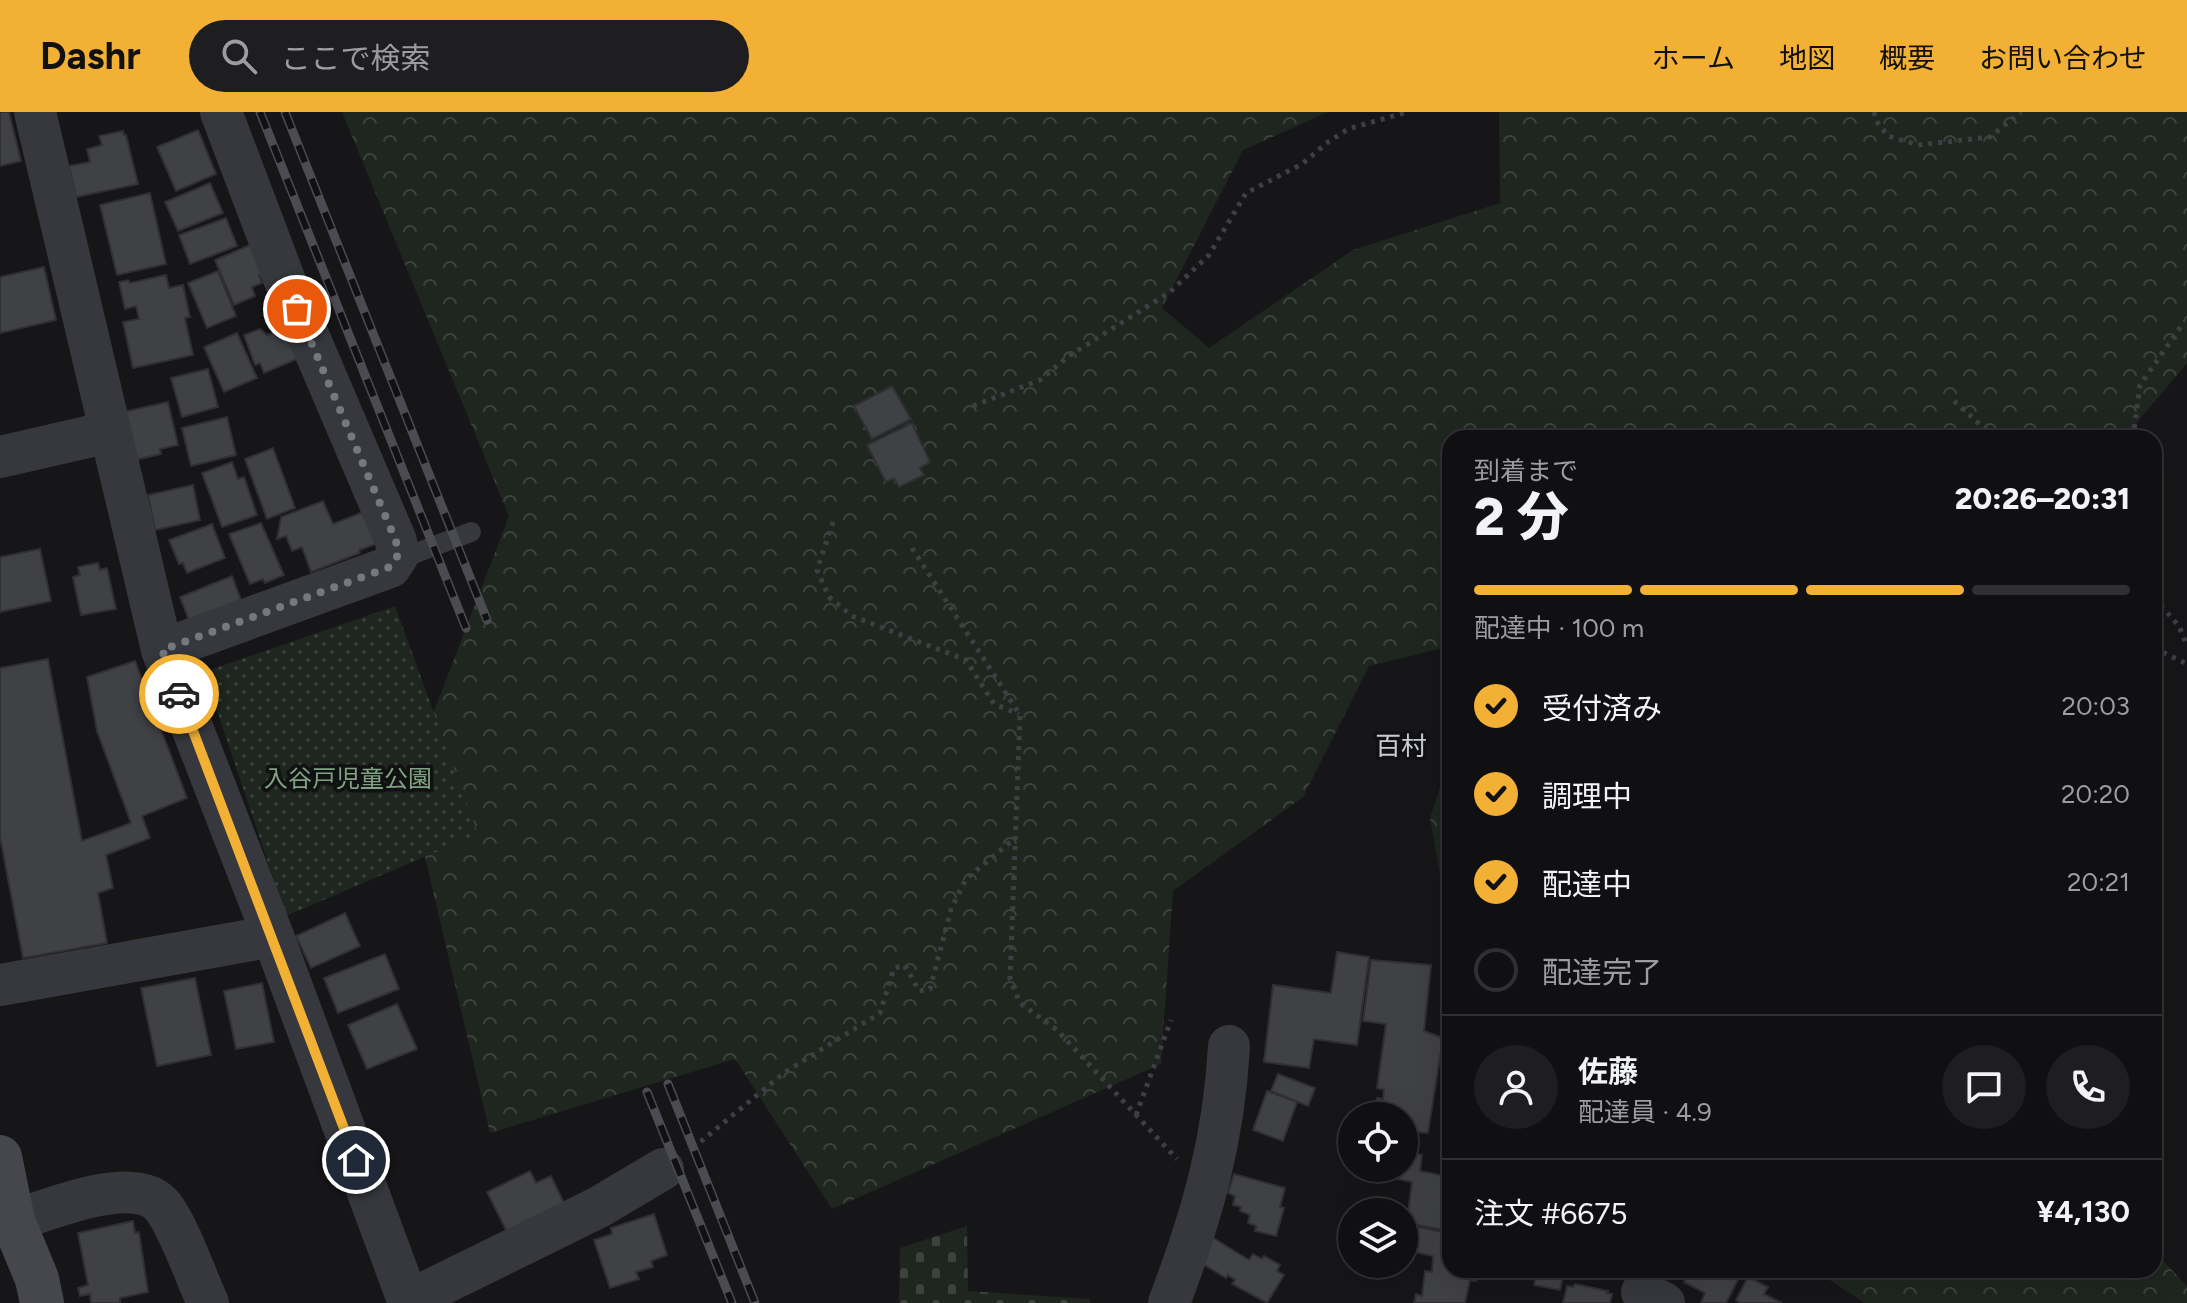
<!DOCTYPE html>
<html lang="ja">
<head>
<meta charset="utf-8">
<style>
  :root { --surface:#101012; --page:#1e1e20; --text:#f1f3f6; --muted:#9c9d9f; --line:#303032; --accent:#f2b134 }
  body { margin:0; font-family:Figtree,"Noto Sans JP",sans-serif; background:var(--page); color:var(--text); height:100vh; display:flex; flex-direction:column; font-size:30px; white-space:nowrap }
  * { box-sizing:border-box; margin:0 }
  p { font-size:26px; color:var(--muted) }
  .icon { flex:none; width:44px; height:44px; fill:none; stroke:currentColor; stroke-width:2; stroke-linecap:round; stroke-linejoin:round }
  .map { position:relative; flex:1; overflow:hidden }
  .drawer { position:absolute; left:1442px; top:318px; width:720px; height:848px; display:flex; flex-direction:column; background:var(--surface); border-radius:24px; box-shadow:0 8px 32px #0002,0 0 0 2px var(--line) }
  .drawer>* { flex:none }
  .fabs { position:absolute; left:1338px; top:990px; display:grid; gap:16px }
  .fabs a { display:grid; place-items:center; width:80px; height:80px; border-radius:50%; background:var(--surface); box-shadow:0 8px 32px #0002,0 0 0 2px var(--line); font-size:40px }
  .pin { position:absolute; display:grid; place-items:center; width:68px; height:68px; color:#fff; margin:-34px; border:4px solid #fff; border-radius:50%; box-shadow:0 2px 8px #0007 }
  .courier { position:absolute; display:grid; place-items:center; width:80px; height:80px; margin:-40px; border:6px solid #f2b134; border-radius:50%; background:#fff; color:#222; box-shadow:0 2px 10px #0007 }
  .overview em { font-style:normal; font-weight:800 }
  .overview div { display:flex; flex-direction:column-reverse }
  .overview { display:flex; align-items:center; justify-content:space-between; height:136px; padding:0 32px }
  h1 { font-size:52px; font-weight:800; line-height:60px }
  .bar { display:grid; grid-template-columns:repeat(4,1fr); gap:12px 8px; align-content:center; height:96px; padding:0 32px }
  .bar i { height:10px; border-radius:6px; background:var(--line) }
  .bar .on { background:var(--accent) }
  .bar p { grid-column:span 4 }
  .line { display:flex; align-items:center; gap:20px; padding:0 32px; border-top:2px solid var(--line) }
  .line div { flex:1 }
  .round { display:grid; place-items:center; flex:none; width:84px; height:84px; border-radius:42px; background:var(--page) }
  ol { padding:0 32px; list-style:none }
  li { display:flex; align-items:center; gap:24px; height:88px }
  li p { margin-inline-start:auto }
  li .icon { padding:8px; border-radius:50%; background:var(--accent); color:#111; stroke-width:4 }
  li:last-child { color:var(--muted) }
  li i { width:44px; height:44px; border:4px solid var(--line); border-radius:50% }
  header { display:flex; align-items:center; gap:48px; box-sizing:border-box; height:112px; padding:0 40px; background:var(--accent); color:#111 }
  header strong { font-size:38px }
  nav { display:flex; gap:44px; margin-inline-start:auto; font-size:28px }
  .search { width:560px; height:72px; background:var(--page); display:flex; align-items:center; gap:20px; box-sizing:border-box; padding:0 28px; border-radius:44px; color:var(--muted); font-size:30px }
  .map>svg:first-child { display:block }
</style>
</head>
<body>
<header>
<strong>Dashr</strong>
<div class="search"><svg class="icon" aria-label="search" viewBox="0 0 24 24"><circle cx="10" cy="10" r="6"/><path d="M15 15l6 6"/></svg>ここで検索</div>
<nav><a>ホーム</a><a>地図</a><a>概要</a><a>お問い合わせ</a></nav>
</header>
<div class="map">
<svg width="2187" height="1191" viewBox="0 0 2187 1191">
  <defs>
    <pattern id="forest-crowns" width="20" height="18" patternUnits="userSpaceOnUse" patternTransform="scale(2)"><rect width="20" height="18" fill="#1e261f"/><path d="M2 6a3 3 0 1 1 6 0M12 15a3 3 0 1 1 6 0" fill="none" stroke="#3c433d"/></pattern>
    <pattern id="cemetery-stones" width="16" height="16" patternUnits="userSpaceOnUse" patternTransform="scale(2)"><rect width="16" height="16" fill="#1e261f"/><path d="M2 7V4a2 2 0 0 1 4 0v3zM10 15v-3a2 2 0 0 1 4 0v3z" fill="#3c433d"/></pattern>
    <pattern id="park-dots" width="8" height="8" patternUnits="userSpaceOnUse" patternTransform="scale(2)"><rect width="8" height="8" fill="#1e261f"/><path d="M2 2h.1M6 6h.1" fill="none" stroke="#3c433d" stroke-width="1.8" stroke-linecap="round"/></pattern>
  </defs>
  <rect width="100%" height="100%" fill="#161618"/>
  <!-- forest -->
  <g fill="url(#forest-crowns)">
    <path d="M342 0H1328L1243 38 1162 196 1209 236 1353 138 1500 91 1499 0H2187V251L2124 326H1450V534L1369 554 1303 685 1173 779 1161 952 832 1097 735 947 490 1021 407 669 509 404Z"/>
    <path d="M1450 645V820L1430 706Z"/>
    <path d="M2154 1139 2187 1174V1191H1865L1814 1158H2154Z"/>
  </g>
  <!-- cemetery -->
  <path fill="url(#cemetery-stones)" d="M967 1114 968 1179 1090 1187V1191H899L900 1136Z"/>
  <!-- park -->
  <path fill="url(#park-dots)" d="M395 494 478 722 286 804 204 560Z"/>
  <!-- building -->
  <g fill="#404145" stroke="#303034" stroke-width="2">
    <path d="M0 0H9L21 49 0 54Z"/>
    <path d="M198 18 216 62 176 79 157 35Z"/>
    <path d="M123 19 124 23H126L138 72 76 85 69 54 90 50 87 37 102 33 99 24Z"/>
    <path d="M210 71 223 101 178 119 165 90Z"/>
    <path d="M150 81 166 152 117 163 100 93Z"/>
    <path d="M226 106 237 134 190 152 179 123Z"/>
    <path d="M250 133 262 162 259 163 262 171 252 175 255 184 234 193 215 148Z"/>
    <path d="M44 155 56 208 0 221V165Z"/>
    <path d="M218 159 236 204 207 216 188 171Z"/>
    <path d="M166 163 169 176 183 173 190 205 185 206 193 243 133 256 123 210 139 207 136 194 125 197 119 170 128 168 130 171Z"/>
    <path d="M287 215 299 246 264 261 260 251 255 253 244 223 260 217 267 223Z"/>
    <path d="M237 221 257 266 224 280 204 235Z"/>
    <path d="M208 257 218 295 182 305 171 266Z"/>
    <path d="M892 274 911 307 872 327 854 294Z"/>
    <path d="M168 290 178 333 160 337 161 342 135 348 123 300Z"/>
    <path d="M227 305 236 343 191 354 182 316Z"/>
    <path d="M912 311 930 350 920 356 924 363 899 375 894 366 886 370 867 333Z"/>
    <path d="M273 336 295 396 267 407 245 347Z"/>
    <path d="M232 350 238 367 244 365 257 403 222 415 202 361Z"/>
    <path d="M193 373 200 408 155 418 148 383Z"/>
    <path d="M323 389 333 412 363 400 376 432 359 438 360 441 311 460 302 435 292 439 286 424 277 427 281 405Z"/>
    <path d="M261 411 284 463 265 471 263 467 250 472 229 422Z"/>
    <path d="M212 412 225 446 187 461 183 451 179 452 169 428Z"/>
    <path d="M40 437 51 489 0 500V445Z"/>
    <path d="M98 451 100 458 107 456 116 497 81 503 73 465 80 463 78 455Z"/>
    <path d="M232 464 241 488 189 508 180 485Z"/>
    <path d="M48 547 82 729 131 711 97 619 87 565 135 549 187 686 142 704 150 726 106 743 113 776 98 781 107 831 23 846 0 725V556Z"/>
    <path d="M345 801 360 834 311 856 296 824Z"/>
    <path d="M1337 840 1369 845 1357 933 1314 927 1309 956 1264 950 1273 873 1331 881Z"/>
    <path d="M385 842 399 877 338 901 324 866Z"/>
    <path d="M1371 848 1431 853 1424 919 1443 926 1428 1021 1415 1020 1410 1040 1422 1043 1420 1059 1450 1065V1119L1411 1112 1412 1102 1408 1101 1412 1070 1379 1063 1380 1060 1376 1058V1056H1404V1004L1374 1002 1377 986 1383 987 1384 978 1377 976 1386 912 1363 909Z"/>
    <path d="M195 866 211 943 157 954 141 876Z"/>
    <path d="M262 871 274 930 236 937 224 879Z"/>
    <path d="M397 892 417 937 367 957 348 913Z"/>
    <path d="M1278 962 1315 976 1308 994 1271 979Z"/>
    <path d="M1267 979 1297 990 1283 1029 1253 1018Z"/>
    <path d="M530 1059 536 1071 551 1064 565 1093 508 1122 487 1080Z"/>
    <path d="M1234 1062 1285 1076 1280 1095 1284 1096 1276 1124 1255 1119 1256 1114 1248 1111 1250 1103 1240 1099 1241 1095 1233 1093 1235 1084 1228 1081Z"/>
    <path d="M654 1102 667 1143 651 1149 653 1155 636 1160 639 1167 610 1176 594 1128 612 1122 611 1116Z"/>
    <path d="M133 1109 135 1121 139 1120 148 1180 120 1186V1191H91L90 1182 80 1184 78 1176 88 1173 78 1121Z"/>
    <path d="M1404 1112 1443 1120 1441 1130 1450 1132V1158H1478L1476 1169 1470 1168 1465 1191H1414L1416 1182 1422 1184 1425 1159 1432 1160 1433 1144 1404 1138Z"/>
    <path d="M1210 1124 1249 1148 1253 1142 1262 1147 1264 1144 1280 1153 1277 1159 1284 1163 1267 1191 1232 1172 1235 1168 1228 1163 1226 1166 1196 1148Z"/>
    <path d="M1537 1158H1564L1560 1178 1534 1173Z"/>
    <path d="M1691 1158H1733L1741 1162 1726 1191H1701L1705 1181 1684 1170Z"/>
    <path d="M1748 1165 1768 1175 1764 1182 1782 1191H1740L1736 1188Z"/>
    <path d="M1575 1172 1608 1179 1607 1181 1612 1182 1610 1191H1563L1567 1174 1573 1175Z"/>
  </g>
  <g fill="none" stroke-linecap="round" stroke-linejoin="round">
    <!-- path -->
    <g stroke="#3d3f44" stroke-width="5" stroke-dasharray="4 6" stroke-linecap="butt">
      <path d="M1874 0 1876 9 1888 24 1918 33 1990 25 2021 0"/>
      <path d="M1954 289 1995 326"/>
      <path d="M973 294 1040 268 1069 244 1170 180 1209 143 1246 81 1302 52 1328 30 1348 17 1407 0"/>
      <path d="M2133 326 2140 273 2184 210"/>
      <path d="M833 410 817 458 829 485 852 504 966 548 994 592 1019 602"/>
      <path d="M912 436 1020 603 1010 867 1020 891 1057 918 1177 1047"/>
      <path d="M2154 486 2179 514 2187 534"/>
      <path d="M2154 536 2187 552"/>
      <path d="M1136 1003 1171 908"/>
      <path d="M693 1036 785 960 880 901 894 856 905 853 919 879 930 877 951 797 966 767 1014 727"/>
    </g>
    <!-- lane -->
    <path stroke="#37383d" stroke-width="20" d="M395 449 471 420"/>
    <!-- street -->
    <g stroke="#37383d" stroke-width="42">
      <path d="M35 0 162 538 273 824 409 1191"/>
      <path d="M0 345 109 320"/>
      <path d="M162 538 390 455 398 443 396 429 285 169 221 0"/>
      <path d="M0 873 273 824"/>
      <path d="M13 1109C48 1098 138 1059 164 1096 180 1118 196 1165 208 1191"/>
      <path d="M1642 1180 1664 1191"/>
      <path d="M408 1189 599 1095 663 1057"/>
      <path d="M1169 1191C1202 1104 1224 1028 1229 934"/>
    </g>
    <!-- secondary -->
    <path stroke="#45474d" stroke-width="44" d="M0 1045 13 1109 37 1167 42 1191"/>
    <defs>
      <g id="rail">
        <path d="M260 0 466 516"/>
        <path d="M285 0 487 508"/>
        <path d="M668 972 755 1191"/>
        <path d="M647 980 732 1191"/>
      </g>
    </defs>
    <!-- rail casing -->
    <use href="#rail" stroke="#4a4c52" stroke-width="9"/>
    <!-- rail -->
    <use href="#rail" stroke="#111113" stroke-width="6" stroke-dasharray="18" stroke-linecap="butt"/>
  </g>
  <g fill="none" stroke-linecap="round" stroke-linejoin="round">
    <!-- done -->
    <path stroke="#757880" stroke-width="8" stroke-dasharray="0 14.4" d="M179 582 162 538 390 455 398 443 396 429 297 197"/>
    <!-- route -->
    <path stroke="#f2b134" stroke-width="10" d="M179 582 356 1048"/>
  </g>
  <g text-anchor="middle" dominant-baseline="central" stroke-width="7" stroke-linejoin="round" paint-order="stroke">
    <!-- park labels -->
    <g font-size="24" fill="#7fa381" stroke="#111113">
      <text x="348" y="666">入谷戸児童公園</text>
    </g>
    <!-- neighbourhood labels -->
    <g font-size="26" fill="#c9ccd4" stroke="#111113">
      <text x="1401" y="634">百村</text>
    </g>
  </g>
</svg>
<div class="fabs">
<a><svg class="icon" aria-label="locate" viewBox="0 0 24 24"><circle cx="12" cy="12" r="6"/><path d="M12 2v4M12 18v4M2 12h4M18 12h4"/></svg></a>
<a><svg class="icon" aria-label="layers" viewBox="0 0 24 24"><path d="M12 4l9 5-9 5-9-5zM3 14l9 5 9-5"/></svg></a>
</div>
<div class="pin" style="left:297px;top:197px;background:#ea580c"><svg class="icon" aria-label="bag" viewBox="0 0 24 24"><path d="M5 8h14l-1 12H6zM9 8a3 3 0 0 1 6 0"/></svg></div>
<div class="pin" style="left:356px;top:1048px;background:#1f2937"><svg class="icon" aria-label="home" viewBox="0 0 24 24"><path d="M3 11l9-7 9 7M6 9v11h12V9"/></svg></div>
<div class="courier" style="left:179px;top:582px"><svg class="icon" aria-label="car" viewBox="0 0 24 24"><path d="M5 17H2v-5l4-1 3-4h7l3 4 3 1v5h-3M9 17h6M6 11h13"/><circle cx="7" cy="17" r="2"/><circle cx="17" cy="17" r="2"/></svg></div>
<section class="drawer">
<div class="overview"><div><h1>2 分</h1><p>到着まで</p></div><em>20:26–20:31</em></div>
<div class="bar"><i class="on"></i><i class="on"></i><i class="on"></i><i></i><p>配達中 · 100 m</p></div>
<ol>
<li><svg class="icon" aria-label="check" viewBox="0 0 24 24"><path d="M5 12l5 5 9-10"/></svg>受付済み<p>20:03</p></li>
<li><svg class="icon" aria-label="check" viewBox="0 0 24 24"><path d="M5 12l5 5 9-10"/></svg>調理中<p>20:20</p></li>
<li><svg class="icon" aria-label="check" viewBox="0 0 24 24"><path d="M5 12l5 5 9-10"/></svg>配達中<p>20:21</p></li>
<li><i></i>配達完了</li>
</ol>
<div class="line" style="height:144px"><a class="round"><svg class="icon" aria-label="person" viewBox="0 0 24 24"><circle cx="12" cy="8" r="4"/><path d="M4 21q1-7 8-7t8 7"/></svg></a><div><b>佐藤</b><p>配達員 · 4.9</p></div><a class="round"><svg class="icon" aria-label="chat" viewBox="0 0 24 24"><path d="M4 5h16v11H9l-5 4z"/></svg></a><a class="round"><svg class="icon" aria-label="phone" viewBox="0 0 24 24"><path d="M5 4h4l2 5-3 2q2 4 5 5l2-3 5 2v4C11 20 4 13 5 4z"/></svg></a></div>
<div class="line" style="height:104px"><div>注文 #6675</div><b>¥4,130</b></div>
</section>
</div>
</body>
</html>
